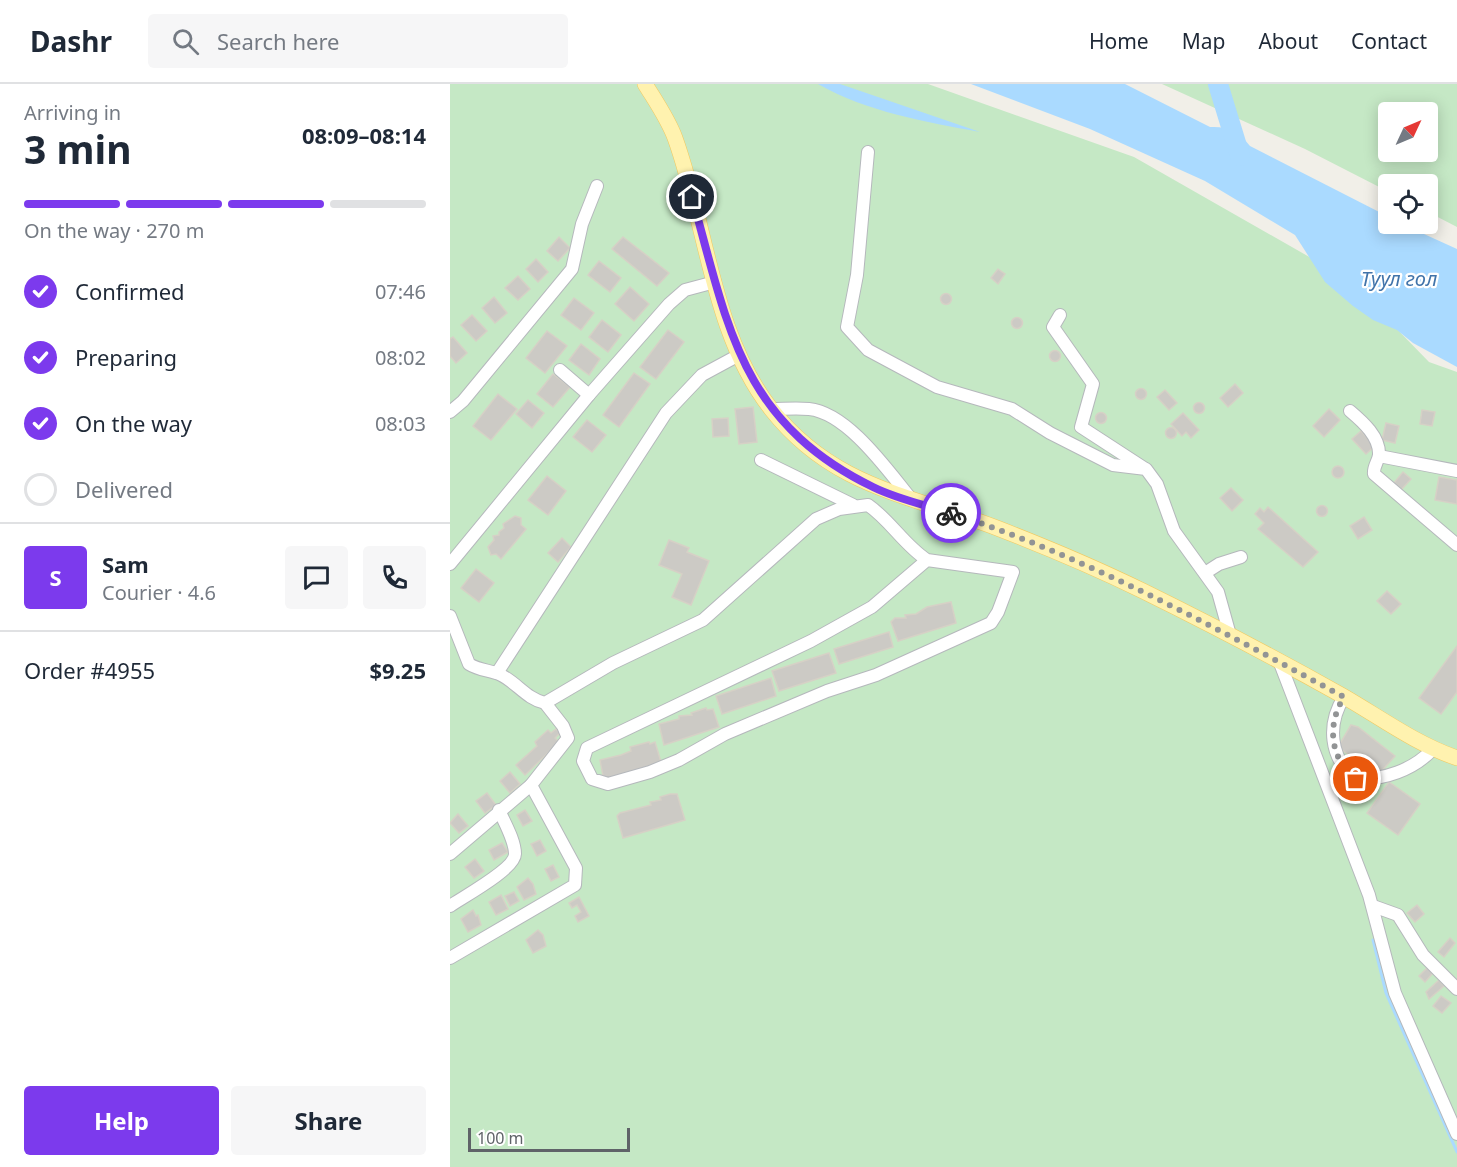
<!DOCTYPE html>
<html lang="en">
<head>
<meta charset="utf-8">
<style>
  :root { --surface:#fff; --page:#f6f6f7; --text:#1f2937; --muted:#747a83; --line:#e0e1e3; --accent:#7c3aed }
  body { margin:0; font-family:"Noto Sans",sans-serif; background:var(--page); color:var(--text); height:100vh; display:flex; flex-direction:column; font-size:22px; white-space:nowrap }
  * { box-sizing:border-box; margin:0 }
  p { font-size:20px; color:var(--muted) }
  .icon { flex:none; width:33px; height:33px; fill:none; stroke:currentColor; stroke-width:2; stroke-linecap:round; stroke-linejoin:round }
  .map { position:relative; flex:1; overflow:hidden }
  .panel { display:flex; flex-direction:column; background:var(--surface); width:450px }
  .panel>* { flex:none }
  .needle { width:39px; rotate:46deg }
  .controls { position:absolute; left:928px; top:18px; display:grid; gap:12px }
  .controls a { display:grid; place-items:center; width:60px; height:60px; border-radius:6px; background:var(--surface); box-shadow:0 3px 15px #0003; font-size:30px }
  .scale { position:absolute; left:18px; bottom:15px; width:162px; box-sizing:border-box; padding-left:6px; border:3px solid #5f6368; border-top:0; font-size:16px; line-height:21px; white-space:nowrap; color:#5f6368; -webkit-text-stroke:4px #fff; paint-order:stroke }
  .pin { position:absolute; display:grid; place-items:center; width:51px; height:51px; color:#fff; margin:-26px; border:3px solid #fff; border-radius:50%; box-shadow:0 2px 6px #0007 }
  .courier { position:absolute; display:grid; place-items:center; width:60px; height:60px; margin:-30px; border:4px solid #7c3aed; border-radius:50%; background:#fff; color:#222; box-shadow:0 2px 8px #0007 }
  .summary em { font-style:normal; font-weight:700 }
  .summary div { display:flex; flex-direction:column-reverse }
  .summary { display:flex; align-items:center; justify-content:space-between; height:102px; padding:0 24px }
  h1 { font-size:39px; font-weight:700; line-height:45px }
  .bar { display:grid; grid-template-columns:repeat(4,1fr); gap:9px 6px; align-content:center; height:72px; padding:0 24px }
  .bar i { height:8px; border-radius:4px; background:var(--line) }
  .bar .current { background:var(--accent) }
  .bar p { grid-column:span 4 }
  .line { display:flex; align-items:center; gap:15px; padding:0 24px; border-top:2px solid var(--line) }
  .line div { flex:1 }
  .round { display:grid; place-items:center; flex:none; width:63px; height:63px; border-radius:6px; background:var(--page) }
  ol { padding:0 24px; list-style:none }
  li { display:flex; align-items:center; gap:18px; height:66px }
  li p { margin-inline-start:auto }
  li .icon { padding:6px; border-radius:50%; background:var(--accent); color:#fff; stroke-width:4 }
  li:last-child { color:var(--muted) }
  li i { width:33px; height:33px; border:3px solid var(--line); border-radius:50% }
  .primary-button { display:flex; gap:12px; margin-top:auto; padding:12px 24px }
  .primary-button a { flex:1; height:69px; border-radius:6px; background:var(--accent); color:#fff; font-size:24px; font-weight:700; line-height:69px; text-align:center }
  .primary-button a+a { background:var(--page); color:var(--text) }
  header { display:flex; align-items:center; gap:36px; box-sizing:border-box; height:84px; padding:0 30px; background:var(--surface); border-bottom:2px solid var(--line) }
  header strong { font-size:28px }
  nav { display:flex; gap:33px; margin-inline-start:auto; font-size:21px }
  .search { width:420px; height:54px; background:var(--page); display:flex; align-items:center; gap:15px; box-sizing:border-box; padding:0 21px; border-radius:6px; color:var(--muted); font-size:22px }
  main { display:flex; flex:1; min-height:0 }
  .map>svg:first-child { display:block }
</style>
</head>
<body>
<header>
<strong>Dashr</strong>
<div class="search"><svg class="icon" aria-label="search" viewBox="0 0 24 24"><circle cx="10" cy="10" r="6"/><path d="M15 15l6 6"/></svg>Search here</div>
<nav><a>Home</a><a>Map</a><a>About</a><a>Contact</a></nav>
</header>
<main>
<section class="panel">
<div class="summary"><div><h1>3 min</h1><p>Arriving in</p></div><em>08:09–08:14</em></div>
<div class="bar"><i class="current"></i><i class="current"></i><i class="current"></i><i></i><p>On the way · 270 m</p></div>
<ol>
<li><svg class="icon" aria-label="check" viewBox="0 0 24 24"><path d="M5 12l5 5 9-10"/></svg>Confirmed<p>07:46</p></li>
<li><svg class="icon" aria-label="check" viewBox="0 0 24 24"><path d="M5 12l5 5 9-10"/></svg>Preparing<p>08:02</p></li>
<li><svg class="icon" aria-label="check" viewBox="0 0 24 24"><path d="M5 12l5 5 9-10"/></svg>On the way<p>08:03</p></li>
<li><i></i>Delivered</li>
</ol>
<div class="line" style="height:108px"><b class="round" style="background:var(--accent);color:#fff">S</b><div><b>Sam</b><p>Courier · 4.6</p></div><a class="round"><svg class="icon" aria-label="chat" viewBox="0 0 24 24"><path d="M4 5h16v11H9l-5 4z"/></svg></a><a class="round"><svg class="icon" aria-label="phone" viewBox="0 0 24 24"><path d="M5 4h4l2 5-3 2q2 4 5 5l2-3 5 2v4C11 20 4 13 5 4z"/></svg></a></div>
<div class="line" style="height:78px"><div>Order #4955</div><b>$9.25</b></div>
<div class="primary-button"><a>Help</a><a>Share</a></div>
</section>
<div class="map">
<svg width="1007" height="1083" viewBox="0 0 1007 1083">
  <rect width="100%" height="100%" fill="#f1efe8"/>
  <!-- green -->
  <g fill="#c5e8c5" fill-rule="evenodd">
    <path d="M0 0H478L684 73 898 195 979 278 1007 288V1083H0Z"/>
    <path d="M712 0H1007V143L978 128V100H939V108L855 65ZM978 28V68H939V28Z"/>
  </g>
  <!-- water -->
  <g fill="#aadaff">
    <path d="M368 0H390L530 48C476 38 417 28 368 0Z"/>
    <path d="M521 0H675L760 43C778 42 789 48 800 62L939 133V140H952L1007 165V283L963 259 947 246 923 236 903 222 875 198 845 151 755 97 640 45Z"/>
  </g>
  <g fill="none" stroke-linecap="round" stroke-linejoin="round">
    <!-- stream -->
    <path stroke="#aadaff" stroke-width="3" d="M923 856 936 909 1007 1068"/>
    <!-- river -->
    <path stroke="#aadaff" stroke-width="20" d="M768 0 790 72"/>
  </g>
  <!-- building -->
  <g fill="#cccac5" stroke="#d6d1c6" stroke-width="1.5">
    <path d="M109 153 120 164 108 177 97 167Z"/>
    <path d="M173 153 219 189 207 202 162 165Z"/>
    <path d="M86 175 98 188 88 198 76 185Z"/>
    <path d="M149 177 171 194 160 208 138 191Z"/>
    <path d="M548 185 555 190 548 200 541 194Z"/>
    <path d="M68 192 80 205 68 216 55 204Z"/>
    <path d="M180 203 199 220 184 237 165 220Z"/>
    <circle cx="496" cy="215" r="5.5"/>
    <path d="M44 213 57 229 45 239 32 224Z"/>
    <path d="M124 214 144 229 131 246 111 231Z"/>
    <path d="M22 231 37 247 26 257 11 241Z"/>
    <circle cx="567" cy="239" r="5.5"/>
    <path d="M152 236 171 251 158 268 139 253Z"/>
    <path d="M218 246 234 258 206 295 190 283Z"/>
    <path d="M97 247 117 262 95 289 76 274Z"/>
    <path d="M3 253 17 269 6 279 0 272V255Z"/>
    <path d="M131 260 150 275 139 291 119 276Z"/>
    <circle cx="605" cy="272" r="5.5"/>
    <path d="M184 289 200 300 169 343 153 331Z"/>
    <path d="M103 290 120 303 103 323 87 310Z"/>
    <path d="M785 300 793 309 778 323 770 314Z"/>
    <circle cx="691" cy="310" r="5.5"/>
    <path d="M715 306 727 319 719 326 707 313Z"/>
    <path d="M48 310 67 325 41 356 23 342Z"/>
    <path d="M78 316 94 329 82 344 66 330Z"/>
    <circle cx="749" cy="324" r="5.5"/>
    <path d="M303 323 307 358 289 360 285 325Z"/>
    <path d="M879 325 890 336 874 353 863 342Z"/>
    <path d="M972 326 985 328 982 342 970 340Z"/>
    <circle cx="651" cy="334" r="5.5"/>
    <path d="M733 329 749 346 741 354 736 348 732 352 721 340Z"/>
    <path d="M278 334 279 352 263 353 262 335Z"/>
    <path d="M137 336 156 351 142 368 123 353Z"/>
    <path d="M936 339 949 342 945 359 932 356Z"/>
    <circle cx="721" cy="349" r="5.5"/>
    <path d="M911 347 925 362 916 370 902 355Z"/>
    <circle cx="888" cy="388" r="6"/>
    <path d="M953 388 961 395 951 406 943 400Z"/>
    <path d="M97 392 116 407 98 431 78 416Z"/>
    <path d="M989 393 1007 396V420L985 416Z"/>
    <path d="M781 404 793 416 782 427 770 414Z"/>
    <circle cx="872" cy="427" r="5.5"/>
    <path d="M818 423 868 468 853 483 808 445 814 439 805 430 810 424 814 428Z"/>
    <path d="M65 432 71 434V441L76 445 51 475 46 470 41 471 38 463 44 456 43 452 49 451V448L54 444 53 440Z"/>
    <path d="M914 433 922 446 908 455 900 442Z"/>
    <path d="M112 454 121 463 108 478 98 469Z"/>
    <path d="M219 456 239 464 237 468 259 477 241 521 222 513 232 490 209 481Z"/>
    <path d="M26 485 44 499 29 518 11 504Z"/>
    <path d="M937 507 951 520 941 530 927 517Z"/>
    <path d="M501 518 506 539 448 557 441 538 445 534H456L455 531 466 530 477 523Z"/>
    <path d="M439 548 443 563 389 580 384 565Z"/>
    <path d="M1007 562V608L991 630 969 614Z"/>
    <path d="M379 569 386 589 329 607 322 587Z"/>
    <path d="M321 594 326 612 272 630 266 612Z"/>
    <path d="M256 624 257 626 263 625 269 643 214 661 209 640 229 635V632L242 631 241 629Z"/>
    <path d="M901 641 908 643 945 672 928 691 888 663Z"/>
    <path d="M106 645 110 649 105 654 109 658 75 691 66 681 87 662 85 658 98 646 101 649Z"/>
    <path d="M199 658 200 660 205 658 211 678 154 697 150 676 171 671 181 667 180 663Z"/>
    <path d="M60 688 70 700 60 709 50 697Z"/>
    <path d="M939 698 970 720 948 751 917 729Z"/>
    <path d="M37 709 46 721 35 729 26 717Z"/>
    <path d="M220 710H227L235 736 173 754 167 732 170 729 201 721 200 718 211 716 210 713Z"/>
    <path d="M75 726 82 737 73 742 67 731Z"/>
    <path d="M8 730 18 742 9 749 0 739Z"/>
    <path d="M90 756 96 767 87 772 81 760Z"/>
    <path d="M52 759 58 768 44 776 39 766Z"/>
    <path d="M25 775 34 787 24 794 15 783Z"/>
    <path d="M103 781 109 793 101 797 95 785Z"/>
    <path d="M78 794 83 800 86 810 74 816 67 803Z"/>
    <path d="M64 808 69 817 60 822 55 812Z"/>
    <path d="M51 811 58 825 46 831 39 818Z"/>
    <path d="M129 813 139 832 128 838 125 832 131 828 127 821 122 824 119 819Z"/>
    <path d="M967 821 974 830 965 838 957 829Z"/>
    <path d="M23 826 26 832 28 831 31 841 18 848 11 835Z"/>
    <path d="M88 846 93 851 96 862 83 869 76 856Z"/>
    <path d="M1000 854 1005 859 994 873 988 868Z"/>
    <path d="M977 884 983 889 975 898 969 892Z"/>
    <path d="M989 896 994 902 979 915 976 908Z"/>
    <path d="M991 912 1001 919 992 929 983 922Z"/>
  </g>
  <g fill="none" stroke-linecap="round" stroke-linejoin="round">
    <defs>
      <g id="minor">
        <path d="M418 68 407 191 397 243 418 266 487 303 562 325 600 349 663 381 696 385 707 400 724 447 768 508 780 551"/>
        <path d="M610 231 603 243 643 300 631 343 694 384"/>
        <path d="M139 311 219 220 235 206 265 198"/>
        <path d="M321 325C333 325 347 324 359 325 398 329 438 387 462 416"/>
        <path d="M900 327C913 338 930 353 929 371 928 378 923 383 924 390L1007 461"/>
        <path d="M0 328 13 317 122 185 132 140 147 102"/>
        <path d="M929 372 1007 387"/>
        <path d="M311 376 403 421"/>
        <path d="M0 480 139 311 110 286"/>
        <path d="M755 489 769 480 791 473"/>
        <path d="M0 532 19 580C30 587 41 586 51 591 67 599 77 615 95 619L163 579 253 536 366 435 389 425 418 421C440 436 454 461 477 476L563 488 548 528 541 539 426 591 377 607 275 650 229 676 200 688 158 700 142 695 133 677 137 664 361 557 422 523 477 476"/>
        <path d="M830 579 919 811 945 909 1007 1050"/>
        <path d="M47 589 216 329 252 291 289 271"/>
        <path d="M894 613C877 640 879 674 906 695 934 696 963 686 982 666"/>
        <path d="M0 770 81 701 118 654 113 642 95 619"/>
        <path d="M0 822C13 813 65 785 65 770 65 756 54 738 49 726"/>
        <path d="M923 822 948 831 973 871 1007 905"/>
        <path d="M0 874 125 801 126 784 81 701"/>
      </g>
      <path id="major" d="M195 0C206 18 218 35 225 54 257 142 262 250 321 325 383 404 461 411 547 444 596 463 646 484 693 507 760 540 827 575 893 612 931 634 966 660 1007 674"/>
    </defs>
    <!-- minor casing -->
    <use href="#minor" stroke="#b5b8bc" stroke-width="14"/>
    <!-- major casing -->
    <use href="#major" stroke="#f2c960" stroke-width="16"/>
    <!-- minor -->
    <use href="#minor" stroke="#fff" stroke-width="12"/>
    <!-- major -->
    <use href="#major" stroke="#fff2af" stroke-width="15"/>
  </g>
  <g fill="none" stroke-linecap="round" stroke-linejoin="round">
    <!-- done -->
    <path stroke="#929495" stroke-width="6" stroke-dasharray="0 10.8" d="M501 429C639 474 766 544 894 613 877 640 879 674 906 695"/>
    <!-- route -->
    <path stroke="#7c3aed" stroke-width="8" d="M242 113C278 242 290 338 423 403 447 415 475 421 501 429"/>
  </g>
  <g text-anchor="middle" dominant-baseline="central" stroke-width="4.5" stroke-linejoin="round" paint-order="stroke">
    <!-- water labels -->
    <g font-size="20" font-style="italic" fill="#4174aa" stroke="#fff">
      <text x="949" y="194">Туул гол</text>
    </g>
  </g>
</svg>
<div class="controls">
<a><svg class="needle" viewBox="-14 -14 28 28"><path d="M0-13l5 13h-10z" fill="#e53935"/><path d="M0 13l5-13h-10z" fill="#747a83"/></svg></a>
<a><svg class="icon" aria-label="locate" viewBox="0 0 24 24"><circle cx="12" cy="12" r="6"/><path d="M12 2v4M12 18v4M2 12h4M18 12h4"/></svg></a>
</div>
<div class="scale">100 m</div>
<div class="pin" style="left:906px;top:695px;background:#ea580c"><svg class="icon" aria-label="bag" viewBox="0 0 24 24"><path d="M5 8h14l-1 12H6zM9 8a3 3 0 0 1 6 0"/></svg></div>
<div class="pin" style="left:242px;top:113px;background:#1f2937"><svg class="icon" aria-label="home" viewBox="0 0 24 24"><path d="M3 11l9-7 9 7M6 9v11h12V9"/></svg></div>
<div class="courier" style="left:501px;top:429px"><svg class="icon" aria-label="bike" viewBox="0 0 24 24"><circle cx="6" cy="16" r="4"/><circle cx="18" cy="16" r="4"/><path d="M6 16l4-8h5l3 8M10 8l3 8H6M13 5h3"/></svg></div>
</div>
</main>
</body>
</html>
